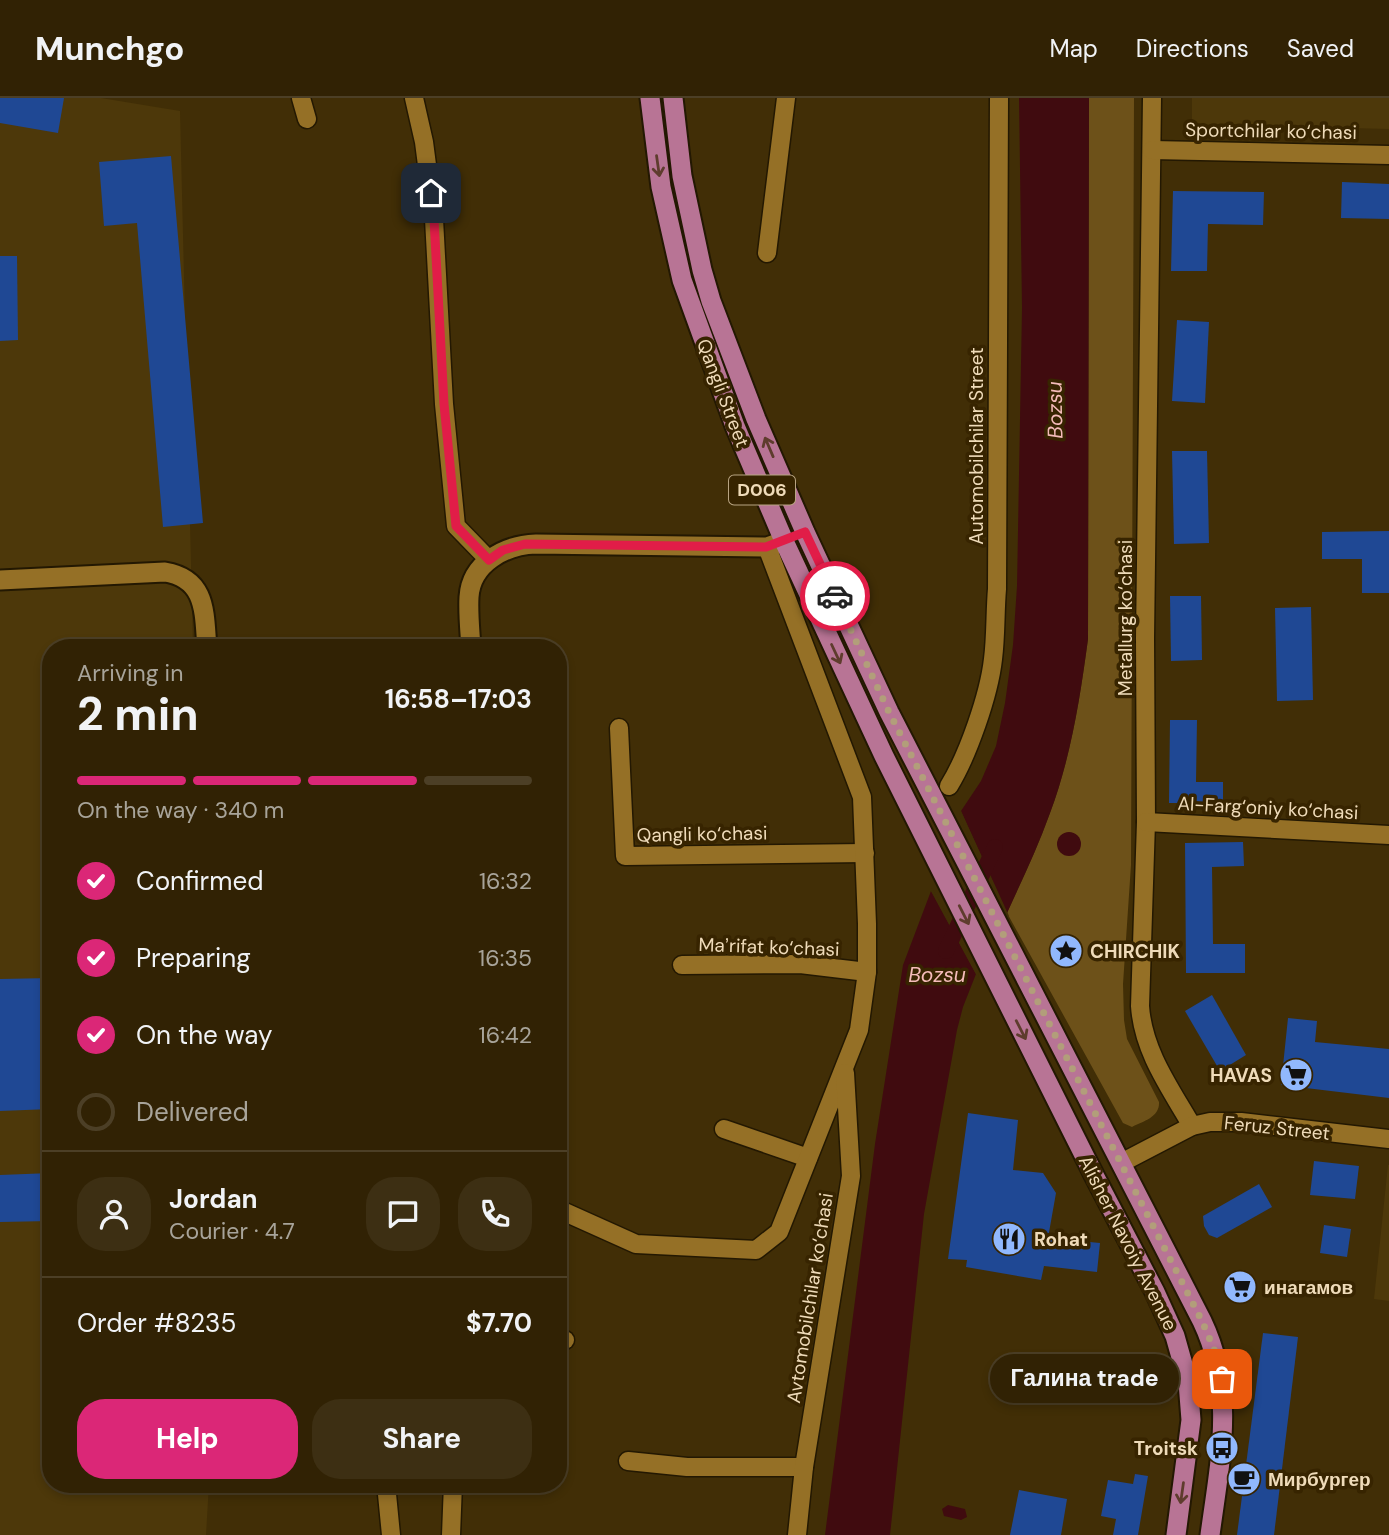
<!DOCTYPE html>
<html lang="en">
<head>
<meta charset="utf-8">
<style>
  :root { --surface:#312204; --page:#3d2f13; --text:#f1f3f6; --muted:#a8a49a; --line:#4c3f26; --accent:#db2777 }
  body { margin:0; font-family:"DM Sans",sans-serif; background:var(--page); color:var(--text); height:100vh; display:flex; flex-direction:column; font-size:26px; white-space:nowrap }
  * { box-sizing:border-box; margin:0 }
  p { font-size:23px; color:var(--muted) }
  .icon { flex:none; width:38px; height:38px; fill:none; stroke:currentColor; stroke-width:2; stroke-linecap:round; stroke-linejoin:round }
  .map { position:relative; flex:1; overflow:hidden }
  .panel { position:absolute; left:42px; top:541px; width:525px; height:854px; display:flex; flex-direction:column; background:var(--surface); border-radius:28px; box-shadow:0 4px 10px #0003,0 0 0 2px var(--line) }
  .panel>* { flex:none }
  .pin { position:absolute; display:grid; place-items:center; width:60px; height:60px; color:#fff; margin:-30px; border-radius:14px; box-shadow:0 4px 10px #0006 }
  .courier { position:absolute; display:grid; place-items:center; width:70px; height:70px; margin:-35px; border:5px solid #e11d48; border-radius:50%; background:#fff; color:#222; box-shadow:0 2px 9px #0007 }
  .bubble { position:absolute; height:49px; border-radius:24px; background:var(--surface); box-shadow:0 4px 10px #0003,0 0 0 2px var(--line); font-size:23px; font-weight:700; line-height:49px; text-align:center }
  .head em { font-style:normal; font-weight:700 }
  .head div { display:flex; flex-direction:column-reverse }
  .head { display:flex; align-items:center; justify-content:space-between; height:119px; padding:0 35px }
  h1 { font-size:46px; font-weight:700; line-height:52px }
  .bar { display:grid; grid-template-columns:repeat(4,1fr); gap:10px 7px; align-content:center; height:84px; padding:0 35px }
  .bar i { height:9px; border-radius:5px; background:var(--line) }
  .bar .active { background:var(--accent) }
  .bar p { grid-column:span 4 }
  .line { display:flex; align-items:center; gap:18px; padding:0 35px; border-top:2px solid var(--line) }
  .line div { flex:1 }
  .round { display:grid; place-items:center; flex:none; width:74px; height:74px; border-radius:28px; background:var(--page) }
  ol { padding:0 35px; list-style:none }
  li { display:flex; align-items:center; gap:21px; height:77px }
  li p { margin-inline-start:auto }
  li .icon { padding:7px; border-radius:50%; background:var(--accent); color:#fff; stroke-width:4 }
  li:last-child { color:var(--muted) }
  li i { width:38px; height:38px; border:4px solid var(--line); border-radius:50% }
  .action { display:flex; gap:14px; margin-top:auto; padding:14px 35px }
  .action a { flex:1; height:80px; border-radius:28px; background:var(--accent); color:#fff; font-size:28px; font-weight:700; line-height:80px; text-align:center }
  .action a+a { background:var(--page); color:var(--text) }
  header { display:flex; align-items:center; gap:42px; box-sizing:border-box; height:98px; padding:0 35px; background:var(--surface); border-bottom:2px solid var(--line) }
  header strong { font-size:33px }
  nav { display:flex; gap:38px; margin-inline-start:auto; font-size:24px }
  .map>svg:first-child { display:block }
</style>
</head>
<body>
<header>
<strong>Munchgo</strong>
<nav><a>Map</a><a>Directions</a><a>Saved</a></nav>
</header>
<div class="map">
<svg width="1389" height="1437" viewBox="0 0 1389 1437">
  <rect width="100%" height="100%" fill="#412e06"/>
  <!-- built -->
  <g fill="#4d380a">
    <path d="M0 0H101L180 13 193 549 51 550V1386H209L206 1437H0Z"/>
    <path d="M1192 0H1389V31L1192 26Z"/>
    <path d="M1388 1067H1389V1203L1374 1201Z"/>
  </g>
  <!-- green -->
  <path fill="#6d5119" d="M1089 0H1134L1131 767 1123 886 1124 922 1127 941 1159 1004C1160 1019 1144 1023 1132 1029L1123 1025 1007 815C1022 782 1038 749 1050 715 1071 659 1080 600 1088 541Z"/>
  <!-- water -->
  <g fill="#400b0f">
    <path d="M1019 0H1089L1088 541C1080 600 1071 659 1050 715 1038 749 1022 782 1007 815L961 713 981 683 996 648 1005 605 1013 547 1017 488 1022 210Z"/>
    <circle cx="1069" cy="746" r="12"/>
    <path d="M931 793 976 876 963 909 957 932 924 1116 890 1437H825L875 1046 903 867Z"/>
    <path d="M948 1407 965 1411 967 1419 961 1422 944 1418 942 1411Z"/>
  </g>
  <!-- pier -->
  <g fill="#412e06">
    <path d="M961 713 1009 818 1004 816 959 717Z"/>
    <path d="M932 790 979 874 978 880 931 793Z"/>
  </g>
  <g fill="none" stroke-linecap="round" stroke-linejoin="round">
    <!-- canal -->
    <path stroke="#400b0f" stroke-width="16" d="M946 853 995 749"/>
  </g>
  <!-- building -->
  <g fill="#1f4894">
    <path d="M0 0H64L58 35 0 25Z"/>
    <path d="M171 58 203 425 163 429 137 125 104 128 99 64Z"/>
    <path d="M1342 84 1389 86V121L1341 120Z"/>
    <path d="M1173 93 1264 94 1263 127 1208 126 1207 173H1171Z"/>
    <path d="M0 158H17L18 242 0 243Z"/>
    <path d="M1177 222 1209 224 1205 305 1172 303Z"/>
    <path d="M1172 353H1207L1209 445 1174 446Z"/>
    <path d="M1389 433V495H1362V461H1322V434Z"/>
    <path d="M1170 498H1201L1202 562 1171 563Z"/>
    <path d="M1311 509 1313 602 1277 603 1275 510Z"/>
    <path d="M1170 622H1197L1196 684H1223V705H1169Z"/>
    <path d="M1243 744 1244 768 1212 769 1213 846H1245V875H1186L1185 745Z"/>
    <path d="M51 880V1011L0 1013V881Z"/>
    <path d="M1212 897 1246 957 1220 973 1185 913Z"/>
    <path d="M1288 920 1317 923 1315 944 1389 951V1000L1281 987Z"/>
    <path d="M968 1015 1018 1022 1013 1072 1043 1075 1056 1095 1048 1140 1100 1145 1097 1174 1044 1168 1041 1182 966 1169 967 1162 948 1161Z"/>
    <path d="M1314 1063 1359 1068 1355 1101 1310 1097Z"/>
    <path d="M51 1075V1123L0 1124V1077Z"/>
    <path d="M1259 1086 1272 1109 1217 1140 1209 1137 1204 1128 1203 1118Z"/>
    <path d="M1324 1127 1351 1131 1347 1159 1320 1155Z"/>
    <path d="M1263 1235 1298 1239 1274 1437H1237Z"/>
    <path d="M1135 1376 1148 1378 1138 1437H1113L1116 1421 1101 1418 1108 1382 1133 1386Z"/>
    <path d="M1019 1392 1067 1401 1061 1437H1010Z"/>
  </g>
  <g fill="none" stroke-linecap="round" stroke-linejoin="round">
    <defs>
      <g id="minor">
        <path d="M301 0 307 21"/>
        <path d="M414 0 424 44 434 121 444 306 456 428 489 462"/>
        <path d="M1152 0 1145 540 1146 724 1140 908C1143 953 1170 990 1192 1028"/>
        <path d="M1152 52 1389 57"/>
        <path d="M767 155 786 0"/>
        <path d="M619 630 625 758 865 755"/>
        <path d="M949 688C968 657 989 597 993 561 996 538 995 514 997 491L999 0"/>
        <path d="M1146 724 1389 737"/>
        <path d="M682 867 800 866 867 874"/>
        <path d="M724 1031 808 1060"/>
        <path d="M1121 1065 1192 1028 1210 1024H1241L1389 1041"/>
        <path d="M558 1111 636 1146 756 1152 779 1134 859 932 867 874V826L862 699 767 449"/>
        <path d="M558 1242H565"/>
        <path d="M628 1363 687 1369H804"/>
        <path d="M386 1386 391 1437"/>
        <path d="M451 1437 453 1386"/>
        <path d="M797 1437 804 1369 851 1078 845 975"/>
      </g>
      <g id="tertiary">
        <path d="M0 482 165 474C207 481 204 515 207 550"/>
        <path d="M471 550C470 533 468 516 469 499 471 465 505 447 536 446L767 449 784 443"/>
      </g>
      <g id="primary">
        <path d="M650 0 661 89 682 182 735 328 784 443 884 658 1095 1079 1155 1194 1175 1238 1188 1284 1191 1322 1176 1437"/>
        <path d="M673 0 682 78 702 172 711 203 756 321 805 434 889 614 1202 1223C1236 1294 1220 1362 1210 1437"/>
      </g>
    </defs>
    <!-- minor casing -->
    <use href="#minor" stroke="#231802" stroke-width="21"/>
    <!-- tertiary casing -->
    <use href="#tertiary" stroke="#231802" stroke-width="23"/>
    <!-- primary casing -->
    <use href="#primary" stroke="#231802" stroke-width="23"/>
    <!-- minor -->
    <use href="#minor" stroke="#957026" stroke-width="18"/>
    <!-- tertiary -->
    <use href="#tertiary" stroke="#957026" stroke-width="19"/>
    <!-- primary -->
    <use href="#primary" stroke="#b87495" stroke-width="19"/>
  </g>
  <!-- one-way arrows -->
  <defs><path id="oneway-shaft" d="M-6 0H5M1.5-3L5.5 0L1.5 3" fill="none" stroke-width="1.6" stroke-linecap="round" stroke-linejoin="round" transform="scale(1.75)"/></defs>
  <g stroke="#5e3c2d">
    <use href="#oneway-shaft" transform="translate(658 68) rotate(82)"/>
    <use href="#oneway-shaft" transform="translate(769 349) rotate(-113)"/>
    <use href="#oneway-shaft" transform="translate(836 556) rotate(65)"/>
    <use href="#oneway-shaft" transform="translate(964 817) rotate(63)"/>
    <use href="#oneway-shaft" transform="translate(1021 932) rotate(63)"/>
    <use href="#oneway-shaft" transform="translate(1182 1395) rotate(98)"/>
  </g>
  <g fill="none" stroke-linecap="round" stroke-linejoin="round">
    <!-- done -->
    <path stroke="#b29e7a" stroke-width="7" stroke-dasharray="0 12.6" d="M835 498 889 614 1202 1223 1214 1251 1222 1281"/>
    <!-- route -->
    <path stroke="#e11d48" stroke-width="9" d="M431 95 434 121 444 306 456 428 489 462 503 452 525 446 766 449 805 434 835 498"/>
  </g>
  <!-- icons -->
  <defs>
    <symbol id="sight-disc" viewBox="-11 -11 22 22"><circle r="9.5" fill="#91b8fd" stroke="#372400"/><path d="M0-6L1.8-2.2L6-1.7L2.9 1.2L3.7 5.4L0 3.3L-3.7 5.4L-2.9 1.2L-6-1.7L-1.8-2.2Z" fill="#111"/></symbol>
    <symbol id="supermarket-disc" viewBox="-11 -11 22 22"><circle r="9.5" fill="#91b8fd" stroke="#372400"/><path d="M-6-5.5h2.5l.6 2H6L4.5 2H-2.5L-4.4-4H-6ZM-1.5 3.2a1.3 1.3 0 1 0 .1 0ZM3 3.2a1.3 1.3 0 1 0 .1 0Z" fill="#111"/></symbol>
    <symbol id="restaurant-disc" viewBox="-11 -11 22 22"><circle r="9.5" fill="#91b8fd" stroke="#372400"/><path d="M-5-6h1v4h1v-4h1v4h1v-4h1v5L-1.5 .5V6h-2V.5L-5-1ZM5-6V6H3V1.5H1.5Q1.5-4 5-6Z" fill="#111"/></symbol>
    <symbol id="bus-disc" viewBox="-11 -11 22 22"><circle r="9.5" fill="#91b8fd" stroke="#372400"/><path d="M-5-6H5V4H4V6H2V4H-2V6H-4V4H-5ZM-3.5-4V0h7V-4ZM-3.5 1.2v1.5H-2V1.2ZM2 1.2v1.5H3.5V1.2Z" fill="#111"/></symbol>
    <symbol id="cafe-disc" viewBox="-11 -11 22 22"><circle r="9.5" fill="#91b8fd" stroke="#372400"/><path d="M-5.5-4.5H6V0H3Q3 3.5 0 3.5H-2.5Q-5.5 3.5-5.5 0ZM3-3.2v2h1.7v-2ZM-6 4.5H4V6H-6Z" fill="#111"/></symbol>
  </defs>
  <g fill-rule="evenodd">
    <use href="#sight-disc" x="1047" y="834" width="38" height="38"/>
    <use href="#supermarket-disc" x="1277" y="958" width="38" height="38"/>
    <use href="#restaurant-disc" x="990" y="1122" width="38" height="38"/>
    <use href="#supermarket-disc" x="1221" y="1170" width="38" height="38"/>
    <use href="#bus-disc" x="1203" y="1331" width="38" height="38"/>
    <use href="#cafe-disc" x="1225" y="1362" width="38" height="38"/>
  </g>
  <g text-anchor="middle" dominant-baseline="central" stroke-width="7" stroke-linejoin="round" paint-order="stroke">
    <!-- shield labels -->
    <rect fill="#372400" stroke="#b8a482" stroke-width="2" x="729" y="377.5" width="66" height="29" rx="5"/>
    <g font-size="18" font-weight="bold" fill="#efdbb9">
      <text x="762" y="392">D006</text>
    </g>
    <!-- street labels -->
    <g font-size="19" fill="#efdbb9" stroke="#372400">
      <text transform="translate(1271 33) rotate(1)">Sportchilar ko‘chasi</text>
      <text transform="translate(723 295) rotate(69)">Qangli Street</text>
      <text transform="translate(976 348) rotate(-90)">Automobilchilar Street</text>
      <text transform="translate(1125 520) rotate(-90)">Metallurg ko‘chasi</text>
      <text transform="translate(1268 710) rotate(3)">Al-Farg‘oniy ko‘chasi</text>
      <text transform="translate(702 736) rotate(-1)">Qangli ko‘chasi</text>
      <text transform="translate(769 849) rotate(2)">Maʼrifat ko‘chasi</text>
      <text transform="translate(1277 1030) rotate(6)">Feruz Street</text>
      <text transform="translate(1128 1145) rotate(63)">Alisher Navoiy Avenue</text>
      <text transform="translate(810 1200) rotate(-81)">Avtomobilchilar ko‘chasi</text>
    </g>
    <!-- poi labels -->
    <g font-size="19" font-weight="bold" fill="#efdbb9" stroke="#372400" text-anchor="start">
      <text x="1090" y="853">CHIRCHIK</text>
      <text x="1272" y="977" text-anchor="end">HAVAS</text>
      <text x="1034" y="1141">Rohat</text>
      <text x="1264" y="1189">инагамов</text>
      <text x="1198" y="1350" text-anchor="end">Troitsk</text>
      <text x="1268" y="1381">Мирбургер</text>
    </g>
    <!-- water labels -->
    <g font-size="21" font-style="italic" fill="#f5bcba" stroke="#372400">
      <text transform="translate(1055 312) rotate(-91)">Bozsu</text>
      <text x="937" y="877">Bozsu</text>
    </g>
  </g>
</svg>
<div class="pin" style="left:1222px;top:1281px;background:#ea580c"><svg class="icon" aria-label="bag" viewBox="0 0 24 24"><path d="M5 8h14l-1 12H6zM9 8a3 3 0 0 1 6 0"/></svg></div>
<div class="pin" style="left:431px;top:95px;background:#1f2937"><svg class="icon" aria-label="home" viewBox="0 0 24 24"><path d="M3 11l9-7 9 7M6 9v11h12V9"/></svg></div>
<div class="courier" style="left:835px;top:498px"><svg class="icon" aria-label="car" viewBox="0 0 24 24"><path d="M5 17H2v-5l4-1 3-4h7l3 4 3 1v5h-3M9 17h6M6 11h13"/><circle cx="7" cy="17" r="2"/><circle cx="17" cy="17" r="2"/></svg></div>
<div class="bubble" style="left:990px;top:1256px;width:189px">Галина trade</div>
<section class="panel">
<div class="head"><div><h1>2 min</h1><p>Arriving in</p></div><em>16:58–17:03</em></div>
<div class="bar"><i class="active"></i><i class="active"></i><i class="active"></i><i></i><p>On the way · 340 m</p></div>
<ol>
<li><svg class="icon" aria-label="check" viewBox="0 0 24 24"><path d="M5 12l5 5 9-10"/></svg>Confirmed<p>16:32</p></li>
<li><svg class="icon" aria-label="check" viewBox="0 0 24 24"><path d="M5 12l5 5 9-10"/></svg>Preparing<p>16:35</p></li>
<li><svg class="icon" aria-label="check" viewBox="0 0 24 24"><path d="M5 12l5 5 9-10"/></svg>On the way<p>16:42</p></li>
<li><i></i>Delivered</li>
</ol>
<div class="line" style="height:126px"><a class="round"><svg class="icon" aria-label="person" viewBox="0 0 24 24"><circle cx="12" cy="8" r="4"/><path d="M4 21q1-7 8-7t8 7"/></svg></a><div><b>Jordan</b><p>Courier · 4.7</p></div><a class="round"><svg class="icon" aria-label="chat" viewBox="0 0 24 24"><path d="M4 5h16v11H9l-5 4z"/></svg></a><a class="round"><svg class="icon" aria-label="phone" viewBox="0 0 24 24"><path d="M5 4h4l2 5-3 2q2 4 5 5l2-3 5 2v4C11 20 4 13 5 4z"/></svg></a></div>
<div class="line" style="height:91px"><div>Order #8235</div><b>$7.70</b></div>
<div class="action"><a>Help</a><a>Share</a></div>
</section>
</div>
</body>
</html>
